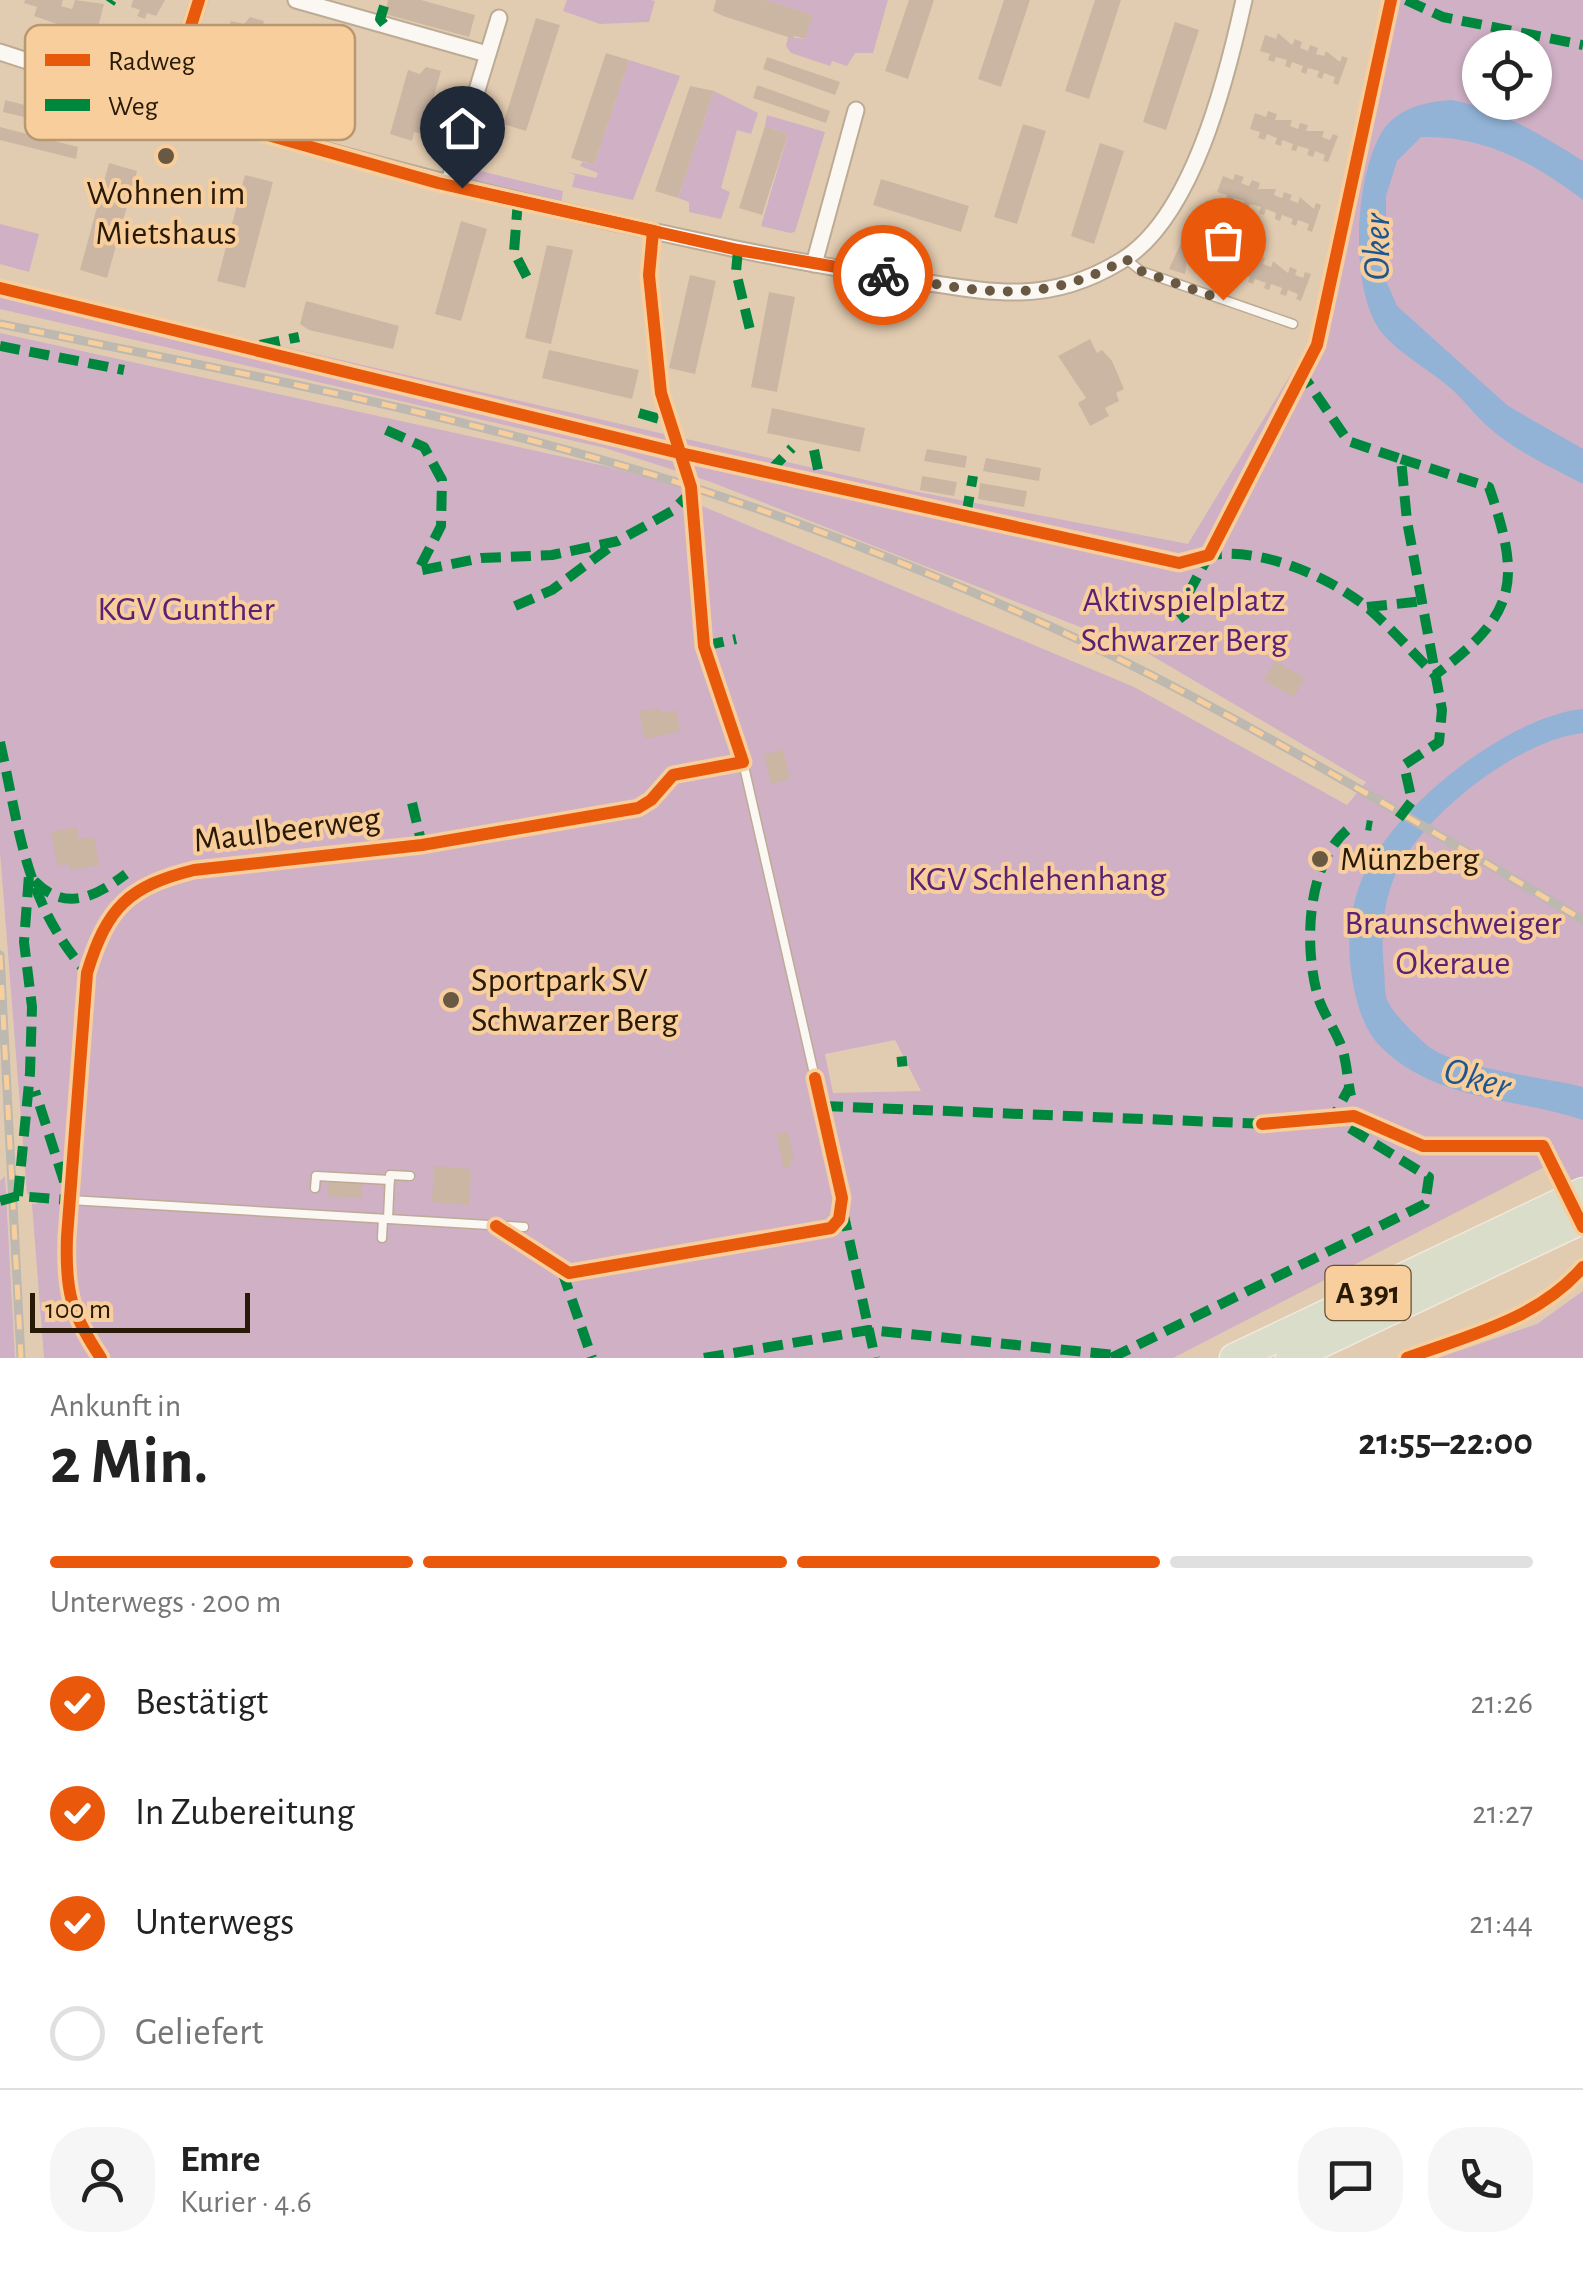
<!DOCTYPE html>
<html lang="de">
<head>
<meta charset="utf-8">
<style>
  :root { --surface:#fff; --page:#f6f6f6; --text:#222; --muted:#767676; --line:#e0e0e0; --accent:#ea580c }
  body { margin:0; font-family:"Alegreya Sans",sans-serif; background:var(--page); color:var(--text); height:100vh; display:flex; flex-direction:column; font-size:38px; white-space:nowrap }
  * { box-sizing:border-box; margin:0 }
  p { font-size:32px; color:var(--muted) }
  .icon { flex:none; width:55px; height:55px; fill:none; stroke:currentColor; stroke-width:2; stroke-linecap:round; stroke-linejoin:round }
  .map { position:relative; height:1358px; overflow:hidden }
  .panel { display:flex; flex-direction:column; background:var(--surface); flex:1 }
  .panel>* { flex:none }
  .buttons { position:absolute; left:1462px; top:30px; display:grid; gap:20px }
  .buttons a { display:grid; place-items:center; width:90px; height:90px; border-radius:50%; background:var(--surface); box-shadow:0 2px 8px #0004; font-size:50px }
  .scale { position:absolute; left:30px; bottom:25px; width:220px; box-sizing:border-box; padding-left:10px; border:5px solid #281a06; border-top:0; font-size:28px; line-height:35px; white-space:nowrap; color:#281a06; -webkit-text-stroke:8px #f7ce9c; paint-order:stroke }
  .pin { position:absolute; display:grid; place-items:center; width:85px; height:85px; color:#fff; margin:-102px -42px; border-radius:50% 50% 50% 0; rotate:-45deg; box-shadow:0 0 10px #0007 }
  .pin .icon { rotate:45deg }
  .courier { position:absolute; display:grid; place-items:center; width:100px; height:100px; margin:-50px; border:8px solid #ea580c; border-radius:50%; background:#fff; color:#222; box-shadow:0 2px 12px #0007 }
  .summary em { font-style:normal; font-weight:700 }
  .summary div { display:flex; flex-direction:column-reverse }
  .summary { display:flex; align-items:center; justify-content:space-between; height:170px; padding:0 50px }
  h1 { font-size:65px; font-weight:700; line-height:75px }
  .bar { display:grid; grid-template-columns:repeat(4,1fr); gap:15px 10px; align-content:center; height:120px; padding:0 50px }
  .bar i { height:12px; border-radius:8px; background:var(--line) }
  .bar .selected { background:var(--accent) }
  .bar p { grid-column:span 4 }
  .line { display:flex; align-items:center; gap:25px; padding:0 50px; border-top:2px solid var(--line) }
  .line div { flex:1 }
  .round { display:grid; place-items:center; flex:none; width:105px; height:105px; border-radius:40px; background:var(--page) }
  ol { padding:0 50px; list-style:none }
  li { display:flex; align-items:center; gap:30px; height:110px }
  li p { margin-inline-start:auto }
  li .icon { padding:10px; border-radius:50%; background:var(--accent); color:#fff; stroke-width:4 }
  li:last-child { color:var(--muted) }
  li i { width:55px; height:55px; border:5px solid var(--line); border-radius:50% }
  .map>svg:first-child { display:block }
</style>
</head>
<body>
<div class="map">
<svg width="1583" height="1358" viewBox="0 0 1583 1358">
  <rect width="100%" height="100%" fill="#e2ccb1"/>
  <!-- green -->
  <g fill="#cfb0c5" fill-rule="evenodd">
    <path d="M567 0H651L655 1 649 22 600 24 563 11Z"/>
    <path d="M765 0H888L873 53H855L847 66 832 61 830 66 791 53 786 46 788 37 805 39 812 15Z"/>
    <path d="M1384 0H1583V1202L1560 1159 1173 1358H44L32 1204H37V1195L27 1194 0 852V333L605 466 683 487V498L1134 687 1347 805 1366 782 1149 654 711 482 605 448 0 309V282L918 492 1188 544 1312 339ZM1480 48H1535V102H1480ZM895 1040 921 1091 833 1093 825 1054Z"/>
    <path d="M629 60 680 76 633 200 572 187 575 175 567 172 596 178 598 173 580 166 582 162 594 165Z"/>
    <path d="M714 91 758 113 751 134 737 130 721 188 730 192 721 219 689 212V202L678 198Z"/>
    <path d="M767 115 825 132 795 232 790 233 761 226 788 134 765 126Z"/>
    <path d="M460 166 563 191 561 204C535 197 471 192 460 166Z"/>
    <path d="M0 224 39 234 29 272 0 264Z"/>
    <path d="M5 1176 15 1358H0V1181Z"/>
    <path d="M1583 1291V1358H1438L1537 1324Z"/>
  </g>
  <!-- water -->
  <g fill="#92b2d6">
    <path d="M1451 100C1500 109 1541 135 1583 161V200C1534 163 1484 135 1421 137L1397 161 1386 196V281L1397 306 1508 406 1583 449V484C1550 467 1513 450 1485 424 1472 412 1462 397 1448 386 1428 369 1400 354 1383 334 1348 293 1354 173 1384 129 1400 107 1426 102 1451 100Z"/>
    <path d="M1583 709V733C1518 740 1419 817 1394 878 1382 907 1381 939 1384 969 1385 978 1384 991 1387 1000 1393 1014 1416 1036 1428 1046 1452 1067 1547 1078 1583 1087V1120C1514 1097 1434 1101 1380 1046 1362 1027 1356 1001 1352 977 1347 947 1349 915 1359 887 1384 814 1506 716 1583 709Z"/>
  </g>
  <!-- building -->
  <g fill="#cbb6a3">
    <path d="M25 0H63L61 6 72 9 75 0 104 4 93 46 63 36 66 27 34 16 37 7 24 3Z"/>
    <path d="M133 0H165L156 16 147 13 145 19 137 16 140 10 131 7Z"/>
    <path d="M388 0H421L475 15 469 37 385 14Z"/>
    <path d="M716 0H765L813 15 805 39 794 36V39L723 16 713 11Z"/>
    <path d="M909 0H934L908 79 885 71Z"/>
    <path d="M1004 0H1030L1001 87 978 79Z"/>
    <path d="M1095 0H1121L1089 99 1065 91Z"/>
    <path d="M250 17 264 21 246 86 237 83 235 92 213 86 231 21 244 24Z"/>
    <path d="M536 18 560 25 526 131 503 124Z"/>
    <path d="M1175 22 1199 30 1166 130 1143 122Z"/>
    <path d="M1278 33 1292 45 1295 39 1302 42 1300 48 1308 51 1310 45 1318 48 1316 54 1324 56 1326 51 1340 62 1342 56 1348 58 1338 85 1333 83 1335 77 1324 73 1322 79 1317 77 1319 71 1308 68 1306 74 1301 72 1303 66 1292 62 1290 68 1285 66 1287 60 1276 57 1274 62 1268 60 1270 54 1260 51 1265 35 1276 39Z"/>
    <path d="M606 53 629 60 594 165 571 158Z"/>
    <path d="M767 57 840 82 835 95 763 69Z"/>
    <path d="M426 67 441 71 423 134 414 132 412 141 390 134 408 70 420 74Z"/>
    <path d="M757 85 830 111 826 123 753 98Z"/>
    <path d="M690 86 714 91 678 198 655 191Z"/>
    <path d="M5 100 84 120 82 131 3 112Z"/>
    <path d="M1268 111 1277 114 1275 120H1292L1290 126 1298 129 1300 123 1308 125 1306 131H1324L1322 137 1330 140 1333 134 1338 136 1328 162 1323 161 1325 155 1315 151 1313 157 1307 155 1309 149 1298 146 1296 151 1291 150 1293 144 1282 140 1281 146 1275 144 1277 138 1267 134 1265 140 1258 138 1260 132 1250 129 1255 113 1266 117Z"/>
    <path d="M1023 124 1046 131 1017 224 994 217Z"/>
    <path d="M765 126 788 134 762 215 739 208Z"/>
    <path d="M0 127 78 147 76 159 0 140Z"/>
    <path d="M1100 143 1124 151 1094 244 1071 236Z"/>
    <path d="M109 163 137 171 107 278 80 270Z"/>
    <path d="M1235 174 1244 177 1241 183 1249 186 1252 180 1260 183 1258 189H1276L1274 195 1282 198 1284 192 1292 195 1290 200 1298 203 1300 197 1314 209 1316 203 1321 205 1312 232 1307 230 1309 224 1298 220 1296 226 1291 224 1293 219 1282 215 1280 221 1275 219 1276 213 1266 209 1264 215 1259 213 1261 207 1250 204 1248 209 1242 207 1244 201 1234 198 1232 203 1226 201 1227 195 1217 192 1223 176 1233 180Z"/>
    <path d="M245 175 273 182 245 288 217 281Z"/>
    <path d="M881 179 969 206 961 232 873 205Z"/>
    <path d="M1198 206 1211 210 1193 244 1190 243 1185 274 1169 269Z"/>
    <path d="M1226 215 1240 220 1231 253 1239 255 1241 250 1256 261 1258 256 1265 258 1263 264 1271 267 1273 261 1288 273 1290 267 1297 270 1295 275 1303 278 1305 272 1311 274 1301 301 1296 299 1298 294 1288 290 1286 296 1280 294 1282 288 1271 284 1269 290 1264 288 1266 283 1255 279 1253 284 1248 282 1250 277 1240 273 1238 279 1231 276 1233 271 1223 267 1218 281 1205 276Z"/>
    <path d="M461 221 487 229 461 321 435 314Z"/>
    <path d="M547 245 573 250 551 344 525 338Z"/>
    <path d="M690 275 716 281 695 374 669 368Z"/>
    <path d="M769 292 795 297 777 392 751 387Z"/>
    <path d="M306 301 399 326 393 349 309 330 300 324Z"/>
    <path d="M1090 339 1097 353 1102 350 1112 361 1124 389 1116 393 1119 401 1105 408 1109 416 1090 426 1078 403 1086 398 1058 356Z"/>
    <path d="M549 350 639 370 632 399 542 378Z"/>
    <path d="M772 408 865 428 860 452 767 433Z"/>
    <path d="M927 449 967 456 965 468 924 461Z"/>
    <path d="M986 458 1041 468 1039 481 983 471Z"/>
    <path d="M922 476 957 482 954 496 920 490Z"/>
    <path d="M980 483 1027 491 1024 507 978 499Z"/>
    <path d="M1275 661 1305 678 1294 697 1264 680Z"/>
    <path d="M660 708 661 713 676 710 680 731 645 739 639 711Z"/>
    <path d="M783 750 790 779 771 784 764 754Z"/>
    <path d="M77 827 79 839 94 837 99 865 70 870 69 864 58 866 51 832Z"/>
    <path d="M788 1132 794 1160 790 1161 791 1166 784 1168 776 1134Z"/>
    <path d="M434 1166 471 1169 469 1205 432 1202Z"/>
    <path d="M328 1180 362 1183 361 1198 327 1196Z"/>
  </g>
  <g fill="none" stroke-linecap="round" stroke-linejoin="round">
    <defs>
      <g id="service">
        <path d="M107 132 119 91"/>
        <path d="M653 233C640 305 656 386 683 453"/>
        <path d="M1126 259 1141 271 1293 324"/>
        <path d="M315 1188 316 1176 390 1180"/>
        <path d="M70 1200 524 1227"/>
        <path d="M388 1219 390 1175 410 1176"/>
        <path d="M382 1238 383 1219"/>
        <path d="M101 1358 80 1326 65 1281 87 973C95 946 112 904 137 889 189 856 277 862 337 855 438 845 538 826 638 808L651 800 673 775 743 762 815 1078"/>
      </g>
      <g id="minor">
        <path d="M296 0 487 54"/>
        <path d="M0 52C233 129 468 193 708 243 777 258 846 270 916 281 951 286 986 293 1021 292 1058 291 1090 280 1121 261 1193 218 1227 77 1244 0"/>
        <path d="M166 106 199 0"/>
        <path d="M448 185 499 18"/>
        <path d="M814 264 856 110"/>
      </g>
      <g id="motorway">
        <path d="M1234 1358 1583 1192"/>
        <path d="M1290 1358 1583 1219"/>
      </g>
    </defs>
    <!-- service casing -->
    <use href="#service" stroke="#bcab95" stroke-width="11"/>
    <!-- minor casing -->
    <use href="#minor" stroke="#bcab95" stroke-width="19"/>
    <!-- motorway casing -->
    <use href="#motorway" stroke="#f2e8dc" stroke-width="31"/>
    <!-- service -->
    <use href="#service" stroke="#fbf7f3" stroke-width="8"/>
    <!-- minor -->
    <use href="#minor" stroke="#fbf7f3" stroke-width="15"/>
    <!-- motorway -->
    <use href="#motorway" stroke="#d9ddca" stroke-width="28"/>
    <defs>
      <g id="rail">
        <path d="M0 324C268 379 539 428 797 523 917 567 1037 617 1151 675 1298 751 1440 836 1583 920"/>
        <path d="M0 955 21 1358"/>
      </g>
    </defs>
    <!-- rail casing -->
    <use href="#rail" stroke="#bdb8b0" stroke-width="9"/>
    <!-- rail -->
    <use href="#rail" stroke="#f7ce9c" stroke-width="5" stroke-dasharray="15" stroke-linecap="butt"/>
    <!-- quiet -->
    <g stroke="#00873e" stroke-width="10" stroke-dasharray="20 10" stroke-linecap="butt">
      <path d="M1406 0 1443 17 1583 45"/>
      <path d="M110 3 112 0"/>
      <path d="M384 24 380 19 386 0"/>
      <path d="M518 200 514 252 531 285"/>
      <path d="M738 250 736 272 752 338"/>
      <path d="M260 345 299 337"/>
      <path d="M0 346 124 370"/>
      <path d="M1298 378 1301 374 1307 381 1348 441 1401 459 1407 521 1442 710 1439 742 1404 765 1412 801 1393 826"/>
      <path d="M639 413 670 422"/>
      <path d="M386 430 424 447 442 480 441 526 418 571 481 558 552 555 618 541 672 511 691 492"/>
      <path d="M814 450 821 484"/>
      <path d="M1401 459 1489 487C1522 582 1517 614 1435 675"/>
      <path d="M769 472 792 448"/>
      <path d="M966 516 973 476"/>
      <path d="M1202 557C1253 543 1330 576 1369 609 1392 629 1413 653 1435 675"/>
      <path d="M515 606 552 590 614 544"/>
      <path d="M1367 607 1424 601"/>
      <path d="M1186 620 1179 611 1210 553"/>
      <path d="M704 646 736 639"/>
      <path d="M0 742C20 831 24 901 87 973"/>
      <path d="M412 803 422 845"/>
      <path d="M1366 825 1372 826"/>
      <path d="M1347 830C1307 865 1304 944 1317 993 1321 1010 1333 1026 1340 1043 1347 1059 1347 1079 1351 1096"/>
      <path d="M897 1062 907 1061"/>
      <path d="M823 1106 1267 1124"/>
      <path d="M18 1196 30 1073 32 1007 24 942 29 875C61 913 91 900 126 874"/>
      <path d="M0 1201 18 1196 70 1200 35 1091"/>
      <path d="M843 1211 875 1358"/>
      <path d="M562 1271 592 1358"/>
      <path d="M704 1358 869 1330 1115 1355"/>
      <path d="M1111 1358 1425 1204 1429 1177 1333 1118 1349 1088"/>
    </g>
    <defs>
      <g id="cycleway">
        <path d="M0 288 671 451 1179 563 1209 555 1317 345 1391 0"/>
        <path d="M1262 1124 1354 1116 1423 1146H1543L1583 1227"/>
        <path d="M496 1226 569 1273 831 1228 839 1219 842 1198 815 1078"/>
        <path d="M101 1358C71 1313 65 1292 67 1237L87 973C107 907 129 886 194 870L422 845 638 808 651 800 673 775 743 762 704 646 691 487 661 393 649 275 653 231 438 183 166 106 199 0"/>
        <path d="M1407 1358C1470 1335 1538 1319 1583 1267"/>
      </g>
    </defs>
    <!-- cycleway casing -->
    <use href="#cycleway" stroke="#f7ce9c" stroke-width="19"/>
    <!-- cycleway -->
    <use href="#cycleway" stroke="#e8590c" stroke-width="12"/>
  </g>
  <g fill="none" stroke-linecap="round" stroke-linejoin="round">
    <!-- done -->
    <path stroke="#695842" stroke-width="10" stroke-dasharray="0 18" d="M883 275C977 291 1039 308 1126 259L1141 271 1223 300"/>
    <!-- route -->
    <path stroke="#ea580c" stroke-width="12" d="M462 188 738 250 883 275"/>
  </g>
  <!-- markers -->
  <g fill="#695842" stroke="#f7ce9c" stroke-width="4">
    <circle cx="166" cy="156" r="10"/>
    <circle cx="1320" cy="859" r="10"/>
    <circle cx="451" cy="1000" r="10"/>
  </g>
  <g text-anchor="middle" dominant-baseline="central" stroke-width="8" stroke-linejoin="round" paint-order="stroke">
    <!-- shield labels -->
    <rect fill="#f7ce9c" stroke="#665033" stroke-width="2.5" x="1325.5" y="1266" width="85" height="54" rx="8"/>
    <g font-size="32" font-weight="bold" fill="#281a06">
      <text x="1368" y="1293">A 391</text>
    </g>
    <!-- poi labels -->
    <g font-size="35" fill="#281a06" stroke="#f7ce9c" text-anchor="start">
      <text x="166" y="193" text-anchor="middle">Wohnen im<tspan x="166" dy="40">Mietshaus</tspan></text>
      <text x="1340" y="859">Münzberg</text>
      <text x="471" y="980">Sportpark SV<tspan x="471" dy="40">Schwarzer Berg</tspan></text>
    </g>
    <!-- park labels -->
    <g font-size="35" fill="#592274" stroke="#f7ce9c">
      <text x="1184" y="600">Aktivspielplatz<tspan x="1184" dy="40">Schwarzer Berg</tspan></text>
      <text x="186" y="609">KGV Gunther</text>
      <text x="1037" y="879">KGV Schlehenhang</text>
      <text x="1453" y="923">Braunschweiger<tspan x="1453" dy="40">Okeraue</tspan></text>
    </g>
    <!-- street labels -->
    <g font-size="35" fill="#281a06" stroke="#f7ce9c">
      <text transform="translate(287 830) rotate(-7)">Maulbeerweg</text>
    </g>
    <!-- water labels -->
    <g font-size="38" font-style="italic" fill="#1e5690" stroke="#f7ce9c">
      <text transform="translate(1378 247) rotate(-90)">Oker</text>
      <text transform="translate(1477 1079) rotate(16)">Oker</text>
    </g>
  </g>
  <!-- legend -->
  <rect x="25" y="25" width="330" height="115" rx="15" fill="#f7ce9c" stroke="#b9986f" stroke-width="2.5"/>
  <rect x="45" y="54" width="45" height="12" fill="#e8590c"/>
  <rect x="45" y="99" width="45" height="12" fill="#00873e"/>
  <g font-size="28" fill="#281a06">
    <text x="108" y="70">Radweg</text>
    <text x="108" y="115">Weg</text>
  </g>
</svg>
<div class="buttons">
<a><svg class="icon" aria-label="locate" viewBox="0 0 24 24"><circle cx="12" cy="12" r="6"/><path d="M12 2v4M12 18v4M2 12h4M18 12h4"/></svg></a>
</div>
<div class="scale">100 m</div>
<div class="pin" style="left:1223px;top:300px;background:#ea580c"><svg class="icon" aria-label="bag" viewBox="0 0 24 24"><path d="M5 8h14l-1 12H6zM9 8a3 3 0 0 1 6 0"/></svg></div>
<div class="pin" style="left:462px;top:188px;background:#1f2937"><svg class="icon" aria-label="home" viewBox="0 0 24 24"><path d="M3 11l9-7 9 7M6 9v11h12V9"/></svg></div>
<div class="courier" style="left:883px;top:275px"><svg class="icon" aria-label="bike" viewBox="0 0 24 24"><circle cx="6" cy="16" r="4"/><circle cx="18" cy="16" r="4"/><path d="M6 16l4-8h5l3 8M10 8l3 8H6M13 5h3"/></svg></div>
</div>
<section class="panel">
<div class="summary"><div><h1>2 Min.</h1><p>Ankunft in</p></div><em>21:55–22:00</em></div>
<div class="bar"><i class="selected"></i><i class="selected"></i><i class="selected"></i><i></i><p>Unterwegs · 200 m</p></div>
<ol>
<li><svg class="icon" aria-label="check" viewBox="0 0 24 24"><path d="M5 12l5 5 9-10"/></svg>Bestätigt<p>21:26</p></li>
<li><svg class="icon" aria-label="check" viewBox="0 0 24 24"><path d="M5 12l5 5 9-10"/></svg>In Zubereitung<p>21:27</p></li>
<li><svg class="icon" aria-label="check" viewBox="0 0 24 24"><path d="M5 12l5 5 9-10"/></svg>Unterwegs<p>21:44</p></li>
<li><i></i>Geliefert</li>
</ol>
<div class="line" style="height:180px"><a class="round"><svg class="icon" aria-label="person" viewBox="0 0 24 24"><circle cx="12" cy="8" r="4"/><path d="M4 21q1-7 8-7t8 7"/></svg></a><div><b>Emre</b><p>Kurier · 4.6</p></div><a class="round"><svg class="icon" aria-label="chat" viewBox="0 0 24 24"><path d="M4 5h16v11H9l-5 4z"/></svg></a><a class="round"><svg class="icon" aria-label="phone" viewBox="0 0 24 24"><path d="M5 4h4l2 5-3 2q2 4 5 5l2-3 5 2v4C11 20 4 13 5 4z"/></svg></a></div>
</section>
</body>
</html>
